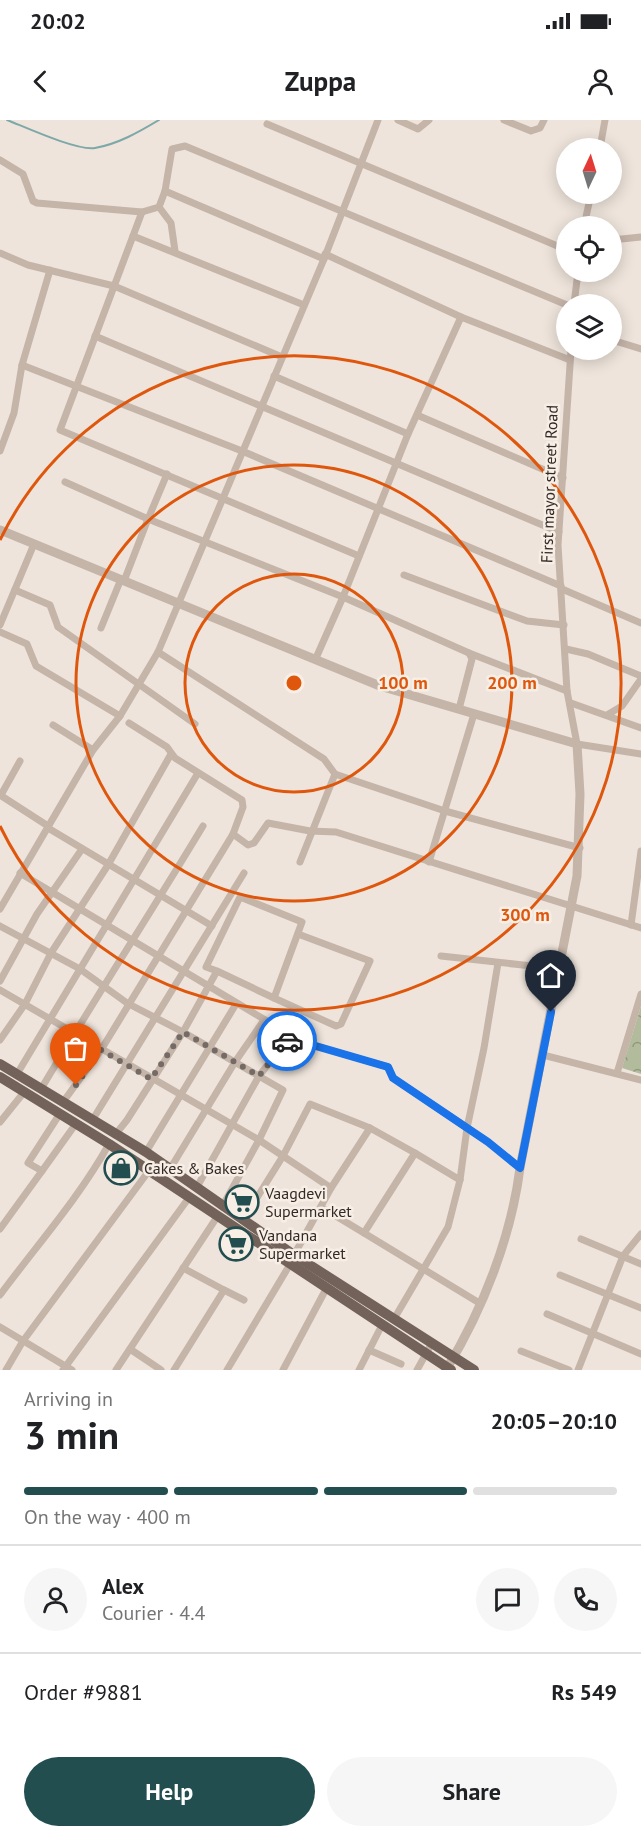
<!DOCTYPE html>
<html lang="en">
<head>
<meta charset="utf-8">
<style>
  :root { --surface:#fff; --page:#f6f6f6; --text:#202124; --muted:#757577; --line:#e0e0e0; --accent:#224e4f }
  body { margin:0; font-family:"PT Sans",sans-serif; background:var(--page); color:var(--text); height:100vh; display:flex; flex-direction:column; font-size:22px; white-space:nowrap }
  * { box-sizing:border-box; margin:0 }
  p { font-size:20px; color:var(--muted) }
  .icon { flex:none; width:33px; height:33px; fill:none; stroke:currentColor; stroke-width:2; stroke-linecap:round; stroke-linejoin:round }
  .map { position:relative; height:1250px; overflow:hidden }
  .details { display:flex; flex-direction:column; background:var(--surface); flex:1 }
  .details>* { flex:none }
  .needle { width:39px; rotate:4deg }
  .controls { position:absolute; left:556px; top:18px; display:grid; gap:12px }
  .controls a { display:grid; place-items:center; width:66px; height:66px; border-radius:50%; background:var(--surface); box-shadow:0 3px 15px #0003; font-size:30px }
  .pin { position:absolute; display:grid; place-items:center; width:51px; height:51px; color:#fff; margin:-62px -26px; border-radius:50% 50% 50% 0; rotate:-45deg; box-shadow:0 0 6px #0007 }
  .pin .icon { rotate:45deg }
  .courier { position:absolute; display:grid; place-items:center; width:60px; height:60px; margin:-30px; border:4px solid #1a73e8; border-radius:50%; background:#fff; color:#222; box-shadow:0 2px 8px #0007 }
  .summary em { font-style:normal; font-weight:700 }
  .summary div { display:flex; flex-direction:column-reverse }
  .summary { display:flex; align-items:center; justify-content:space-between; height:102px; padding:0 24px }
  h1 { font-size:39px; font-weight:700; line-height:45px }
  .bar { display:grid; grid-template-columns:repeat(4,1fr); gap:9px 6px; align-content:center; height:72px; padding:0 24px }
  .bar i { height:8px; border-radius:4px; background:var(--line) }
  .bar .selected { background:var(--accent) }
  .bar p { grid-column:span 4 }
  .line { display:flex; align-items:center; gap:15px; padding:0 24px; border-top:2px solid var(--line) }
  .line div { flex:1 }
  .round { display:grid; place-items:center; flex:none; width:63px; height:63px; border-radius:32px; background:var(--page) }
  .primary-button { display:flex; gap:12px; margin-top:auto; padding:12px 24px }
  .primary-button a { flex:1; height:69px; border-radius:36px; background:var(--accent); color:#fff; font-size:24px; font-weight:700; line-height:69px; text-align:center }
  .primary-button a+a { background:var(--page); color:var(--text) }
  .status { display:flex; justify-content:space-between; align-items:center; height:42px; padding:0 30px; background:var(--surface); direction:ltr }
  .status svg { height:16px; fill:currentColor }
  header { display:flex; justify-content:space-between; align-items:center; height:78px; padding:0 24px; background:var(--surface); font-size:27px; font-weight:700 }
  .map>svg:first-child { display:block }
</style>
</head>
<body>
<div class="status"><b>20:02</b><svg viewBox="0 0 49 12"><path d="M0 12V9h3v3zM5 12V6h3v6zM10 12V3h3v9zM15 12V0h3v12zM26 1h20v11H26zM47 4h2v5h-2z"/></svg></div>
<header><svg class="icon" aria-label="back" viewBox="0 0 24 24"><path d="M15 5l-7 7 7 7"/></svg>Zuppa<svg class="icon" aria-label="person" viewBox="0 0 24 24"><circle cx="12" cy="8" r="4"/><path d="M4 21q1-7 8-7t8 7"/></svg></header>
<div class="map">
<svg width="641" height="1250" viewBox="0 0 641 1250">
  <defs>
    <pattern id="forest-crowns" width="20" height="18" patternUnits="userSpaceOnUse" patternTransform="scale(1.5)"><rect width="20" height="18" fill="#b2bb9c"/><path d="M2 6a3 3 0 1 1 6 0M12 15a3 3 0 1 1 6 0" fill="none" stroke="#91987f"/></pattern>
  </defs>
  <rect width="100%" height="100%" fill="#eee4db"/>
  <!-- forest -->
  <path fill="url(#forest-crowns)" d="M641 886V954L622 948Z"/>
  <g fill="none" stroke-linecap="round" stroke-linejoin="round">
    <!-- stream -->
    <path stroke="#7da8a8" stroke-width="2" d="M7 0C25 7 77 31 95 28 118 24 139 12 159 0"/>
    <!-- minor -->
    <g stroke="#c5b4a8" stroke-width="7">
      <path d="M398 0 418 9 429 0"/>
      <path d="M504 0 531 11 540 8 544 0"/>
      <path d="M267 4 567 130"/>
      <path d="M600 28 605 0"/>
      <path d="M0 40 23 54 33 81 37 83 142 92 159 87 165 71"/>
      <path d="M159 87 171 103 175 131"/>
      <path d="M142 92 60 310 359 436"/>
      <path d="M584 106 591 74"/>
      <path d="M133 116 304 185"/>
      <path d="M612 120 641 117"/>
      <path d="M0 133 28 145 114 166 282 237"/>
      <path d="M325 134 461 197"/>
      <path d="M324 139 165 71 172 29 185 26 567 185"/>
      <path d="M574 184 578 152"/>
      <path d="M95 216 559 412"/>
      <path d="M612 220 641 229"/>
      <path d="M571 230 558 425 567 571 577 624 641 634"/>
      <path d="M22 245 242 331 561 466"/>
      <path d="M274 256 408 314 461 197 570 240"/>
      <path d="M417 295 563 358"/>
      <path d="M408 314 343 477 469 533 472 539 459 589"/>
      <path d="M0 331 14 293 22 245 50 150"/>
      <path d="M65 362 148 399 167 354"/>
      <path d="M404 455 527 501 564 505"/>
      <path d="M124 461 148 399 343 477 316 538"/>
      <path d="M562 469 641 503"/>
      <path d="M15 470 50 485 58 507 195 604"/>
      <path d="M0 505 34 424"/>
      <path d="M101 508 121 459"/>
      <path d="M0 512 27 524 36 546 120 596"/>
      <path d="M566 529 588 534 641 556"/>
      <path d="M158 532 324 639 335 654 300 742"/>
      <path d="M469 533 567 571"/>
      <path d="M571 583 641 608"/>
      <path d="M607 595 622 586 641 559"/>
      <path d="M53 605 93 630"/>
      <path d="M335 654 445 691 580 728"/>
      <path d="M0 675 48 706"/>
      <path d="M1 675 20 641"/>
      <path d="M48 708 212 806"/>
      <path d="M233 714 248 725 254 723 268 703 310 711 336 712 641 808"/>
      <path d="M429 742 474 594"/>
      <path d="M20 753 302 922 388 947 393 958 488 1022 520 1048"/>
      <path d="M0 789 93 630 120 596 158 532 324 139 378 0"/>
      <path d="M631 805 641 731"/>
      <path d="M0 806 80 849 127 883 183 912 283 970 259 1020 222 1087"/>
      <path d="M441 836 532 846"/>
      <path d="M0 861 37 794 82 729"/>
      <path d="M0 870 259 1020 331 1068"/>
      <path d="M274 878 336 906 341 904 370 841 298 814"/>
      <path d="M0 920 25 884 51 833 108 745 171 634"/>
      <path d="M543 935 641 960"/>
      <path d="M617 953 641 874"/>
      <path d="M17 954 198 653"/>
      <path d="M41 969C94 880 150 794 203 706"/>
      <path d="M63 982 101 930 233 714 243 687 242 680 175 638 167 627 129 603"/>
      <path d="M93 999 244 753"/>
      <path d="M0 1002 25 971"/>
      <path d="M115 1015 127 1000 183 912 217 851 206 847 240 777 302 802 274 878 217 851"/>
      <path d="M146 1032 236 884"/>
      <path d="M415 1033 460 1060"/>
      <path d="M170 1049 235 942 264 900"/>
      <path d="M42 1051 75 1005"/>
      <path d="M197 1067 259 956 290 916"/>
      <path d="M243 1100 283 1036 310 984 370 1008"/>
      <path d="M0 1109 42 1051 28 1043 59 995"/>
      <path d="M364 1113 481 1184"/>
      <path d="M581 1119 641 1144"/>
      <path d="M294 1135 331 1068 370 1008 415 1033 364 1113 321 1087"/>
      <path d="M183 1148 224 1170"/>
      <path d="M560 1155 641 1188"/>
      <path d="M0 1175C37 1125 79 1078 109 1024"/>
      <path d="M547 1194 641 1234"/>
      <path d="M394 1199 448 1107 460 1060 467 1008 484 928 498 843"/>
      <path d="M0 1207 72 1250"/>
      <path d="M130 1229 161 1250"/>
      <path d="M369 1230 401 1244"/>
      <path d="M521 1231 569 1250"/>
      <path d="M6 1250 23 1221 148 1052"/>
      <path d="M63 1250 188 1079"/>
      <path d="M116 1250 217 1097"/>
      <path d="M174 1250 224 1170 244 1180"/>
      <path d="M227 1250 289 1146"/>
      <path d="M283 1250 326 1169"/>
      <path d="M359 1250 382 1205"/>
      <path d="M417 1250 432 1223"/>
      <path d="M578 1250 623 1136 641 1114"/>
    </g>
    <!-- tertiary -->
    <path stroke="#c5b4a8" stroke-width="9" d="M0 410 380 566 577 624 580 674 577 756 520 1048C511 1118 483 1189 446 1250"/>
    <!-- primary -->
    <g stroke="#73625a" stroke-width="10">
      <path d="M0 944 146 1032 294 1135 474 1250"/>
      <path d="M0 957 109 1024 451 1250"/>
    </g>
  </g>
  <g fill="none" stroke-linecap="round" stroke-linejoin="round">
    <!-- done -->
    <path stroke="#746b66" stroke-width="6" stroke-dasharray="0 10.8" d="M76 965 101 930 151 959 183 912 259 956 287 921"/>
    <!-- route -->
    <path stroke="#1a73e8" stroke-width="8" d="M287 921 290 916 302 922 388 947 393 958 488 1022 520 1048 551 892"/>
  </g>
  <!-- distance rings -->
  <g fill="none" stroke="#df570d" stroke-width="3">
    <circle cx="294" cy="563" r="109"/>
    <circle cx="294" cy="563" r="218"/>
    <path d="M0 420A327 327 0 1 1 0 706"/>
  </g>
  <!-- icons -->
  <defs>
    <symbol id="shop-ring" viewBox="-11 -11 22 22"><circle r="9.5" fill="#f7efe6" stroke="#224e4f" stroke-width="1.5"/><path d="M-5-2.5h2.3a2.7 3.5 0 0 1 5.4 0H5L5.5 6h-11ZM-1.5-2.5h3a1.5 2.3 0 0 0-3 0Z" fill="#224e4f"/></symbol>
    <symbol id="supermarket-ring" viewBox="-11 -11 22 22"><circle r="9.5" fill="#f7efe6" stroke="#224e4f" stroke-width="1.5"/><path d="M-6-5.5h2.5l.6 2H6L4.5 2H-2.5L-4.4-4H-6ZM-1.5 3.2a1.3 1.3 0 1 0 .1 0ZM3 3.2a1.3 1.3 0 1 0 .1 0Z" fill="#224e4f"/></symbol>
  </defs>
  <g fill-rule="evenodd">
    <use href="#shop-ring" x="102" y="1029" width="38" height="38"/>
    <use href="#supermarket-ring" x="223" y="1063" width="38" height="38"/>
    <use href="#supermarket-ring" x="217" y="1105" width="38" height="38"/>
  </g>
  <g text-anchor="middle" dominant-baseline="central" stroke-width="5" stroke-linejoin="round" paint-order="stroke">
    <!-- street labels -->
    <g font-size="16" fill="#332a27" stroke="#f7efe6">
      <text transform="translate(549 364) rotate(-88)">First mayor street Road</text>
    </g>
    <!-- poi labels -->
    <g font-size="16" fill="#332a27" stroke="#f7efe6" text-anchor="start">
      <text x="144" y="1048">Cakes &amp; Bakes</text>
      <text x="265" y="1073">Vaagdevi<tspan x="265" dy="18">Supermarket</tspan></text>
      <text x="259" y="1115">Vandana<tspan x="259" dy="18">Supermarket</tspan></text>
    </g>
  </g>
  <circle cx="294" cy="563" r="9" fill="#df570d" stroke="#f7efe6" stroke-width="3"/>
  <g font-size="18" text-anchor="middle" font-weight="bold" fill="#df570d" stroke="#f7efe6" stroke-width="5" stroke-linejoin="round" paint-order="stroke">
    <text x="403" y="569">100 m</text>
    <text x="512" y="569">200 m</text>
    <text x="525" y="801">300 m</text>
  </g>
</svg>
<div class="controls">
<a><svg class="needle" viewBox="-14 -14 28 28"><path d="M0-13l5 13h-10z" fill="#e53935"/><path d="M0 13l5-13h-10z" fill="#757577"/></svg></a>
<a><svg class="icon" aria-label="locate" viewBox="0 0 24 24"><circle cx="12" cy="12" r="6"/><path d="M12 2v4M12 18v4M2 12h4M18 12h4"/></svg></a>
<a><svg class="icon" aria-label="layers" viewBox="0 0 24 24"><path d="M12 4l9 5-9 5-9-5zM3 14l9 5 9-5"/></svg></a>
</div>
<div class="pin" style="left:76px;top:965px;background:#ea580c"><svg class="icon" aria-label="bag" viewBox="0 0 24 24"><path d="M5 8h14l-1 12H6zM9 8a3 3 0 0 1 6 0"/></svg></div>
<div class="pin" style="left:551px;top:892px;background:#1f2937"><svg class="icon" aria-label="home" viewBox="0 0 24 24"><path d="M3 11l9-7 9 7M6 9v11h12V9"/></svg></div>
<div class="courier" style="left:287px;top:921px"><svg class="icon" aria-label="car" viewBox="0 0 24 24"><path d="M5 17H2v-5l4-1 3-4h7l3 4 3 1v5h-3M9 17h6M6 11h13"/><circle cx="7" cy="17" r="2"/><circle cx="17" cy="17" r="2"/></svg></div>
</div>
<section class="details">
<div class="summary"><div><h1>3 min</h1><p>Arriving in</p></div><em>20:05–20:10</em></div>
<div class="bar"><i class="selected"></i><i class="selected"></i><i class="selected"></i><i></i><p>On the way · 400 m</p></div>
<div class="line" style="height:108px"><a class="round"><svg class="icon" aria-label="person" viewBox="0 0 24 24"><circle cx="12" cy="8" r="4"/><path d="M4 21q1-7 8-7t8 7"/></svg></a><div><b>Alex</b><p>Courier · 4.4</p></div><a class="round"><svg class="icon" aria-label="chat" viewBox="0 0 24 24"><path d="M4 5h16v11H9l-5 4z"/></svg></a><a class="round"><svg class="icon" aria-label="phone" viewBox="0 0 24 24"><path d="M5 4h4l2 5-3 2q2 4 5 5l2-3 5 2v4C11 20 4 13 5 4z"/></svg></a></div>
<div class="line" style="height:78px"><div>Order #9881</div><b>Rs 549</b></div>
<div class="primary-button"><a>Help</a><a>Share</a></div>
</section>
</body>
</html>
